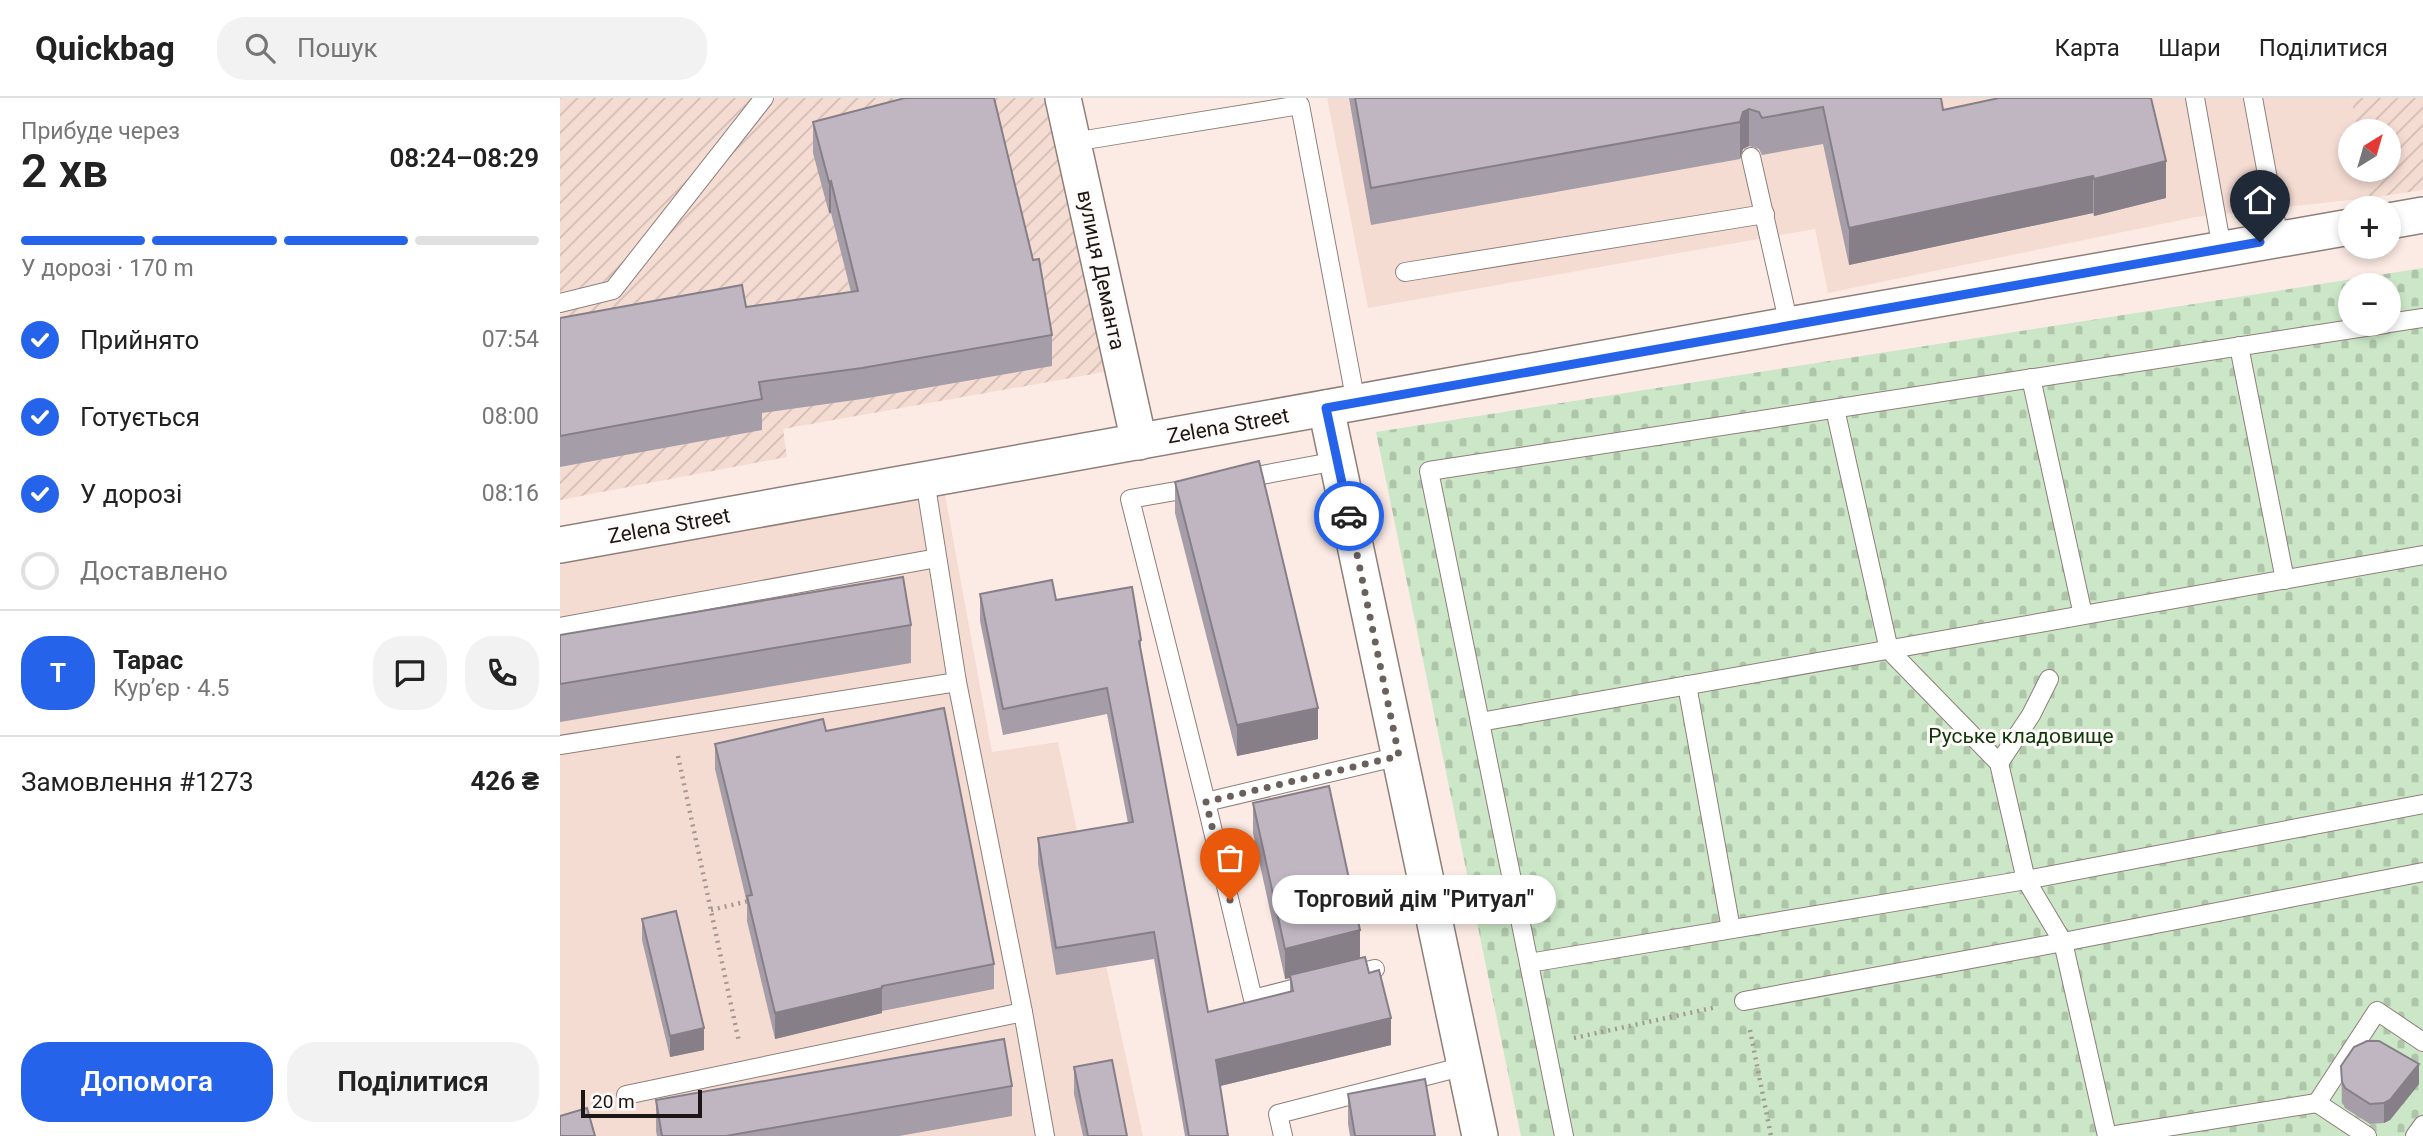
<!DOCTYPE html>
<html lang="uk">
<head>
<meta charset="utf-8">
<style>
  :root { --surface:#fff; --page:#f2f2f2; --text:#222; --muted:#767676; --line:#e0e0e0; --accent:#2563eb }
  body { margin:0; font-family:Roboto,sans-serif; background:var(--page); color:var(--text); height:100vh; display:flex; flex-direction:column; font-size:26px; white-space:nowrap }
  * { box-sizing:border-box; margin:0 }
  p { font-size:23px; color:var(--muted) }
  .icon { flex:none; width:38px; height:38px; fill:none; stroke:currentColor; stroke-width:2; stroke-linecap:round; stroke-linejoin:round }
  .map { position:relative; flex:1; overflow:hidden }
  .panel { display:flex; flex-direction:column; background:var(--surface); width:560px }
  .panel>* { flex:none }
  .needle { width:46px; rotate:37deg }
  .tools { position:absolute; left:1778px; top:21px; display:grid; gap:14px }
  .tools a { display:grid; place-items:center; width:63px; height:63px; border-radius:50%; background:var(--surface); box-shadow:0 4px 10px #0003; font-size:35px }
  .scale { position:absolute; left:21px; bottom:18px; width:121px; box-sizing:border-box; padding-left:7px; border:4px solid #1c1614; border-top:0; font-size:19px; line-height:24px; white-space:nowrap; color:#1c1614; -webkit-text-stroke:5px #fffbfa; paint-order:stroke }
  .pin { position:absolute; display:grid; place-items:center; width:60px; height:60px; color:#fff; margin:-72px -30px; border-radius:50% 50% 50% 0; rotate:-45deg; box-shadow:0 0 7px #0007 }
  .pin .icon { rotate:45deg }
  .courier { position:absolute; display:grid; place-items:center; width:70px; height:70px; margin:-35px; border:5px solid #2563eb; border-radius:50%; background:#fff; color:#222; box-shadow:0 2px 9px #0007 }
  .bubble { position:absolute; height:49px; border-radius:24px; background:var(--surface); box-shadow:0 4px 10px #0003; font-size:23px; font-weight:600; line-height:49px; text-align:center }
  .overview em { font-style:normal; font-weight:600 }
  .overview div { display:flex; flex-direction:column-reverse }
  .overview { display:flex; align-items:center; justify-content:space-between; height:119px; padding:0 21px }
  h1 { font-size:46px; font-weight:600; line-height:52px }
  .bar { display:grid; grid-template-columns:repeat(4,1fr); gap:10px 7px; align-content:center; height:84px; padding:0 21px }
  .bar i { height:9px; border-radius:5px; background:var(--line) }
  .bar .on { background:var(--accent) }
  .bar p { grid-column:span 4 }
  .line { display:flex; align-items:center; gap:18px; padding:0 21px; border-top:2px solid var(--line) }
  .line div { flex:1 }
  .round { display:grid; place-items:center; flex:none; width:74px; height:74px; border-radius:28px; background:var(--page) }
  ol { padding:0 21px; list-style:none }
  li { display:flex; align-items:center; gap:21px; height:77px }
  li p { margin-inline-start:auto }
  li .icon { padding:7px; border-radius:50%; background:var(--accent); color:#fff; stroke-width:4 }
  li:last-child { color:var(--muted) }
  li i { width:38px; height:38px; border:4px solid var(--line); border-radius:50% }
  .action { display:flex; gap:14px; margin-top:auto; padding:14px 21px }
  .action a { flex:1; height:80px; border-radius:28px; background:var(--accent); color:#fff; font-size:28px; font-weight:600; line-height:80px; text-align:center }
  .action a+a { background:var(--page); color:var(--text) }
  header { display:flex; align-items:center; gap:42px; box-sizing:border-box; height:98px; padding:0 35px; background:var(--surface); border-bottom:2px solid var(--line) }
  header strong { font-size:33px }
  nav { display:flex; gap:38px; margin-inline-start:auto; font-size:24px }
  .search { width:490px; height:63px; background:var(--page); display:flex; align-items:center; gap:18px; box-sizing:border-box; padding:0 24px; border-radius:28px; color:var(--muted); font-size:26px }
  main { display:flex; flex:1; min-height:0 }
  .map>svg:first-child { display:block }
</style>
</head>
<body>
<header>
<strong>Quickbag</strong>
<div class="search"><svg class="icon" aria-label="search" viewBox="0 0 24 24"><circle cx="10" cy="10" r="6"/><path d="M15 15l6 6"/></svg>Пошук</div>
<nav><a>Карта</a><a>Шари</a><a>Поділитися</a></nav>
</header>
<main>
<section class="panel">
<div class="overview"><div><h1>2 хв</h1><p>Прибуде через</p></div><em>08:24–08:29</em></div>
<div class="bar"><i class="on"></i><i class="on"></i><i class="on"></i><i></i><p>У дорозі · 170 m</p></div>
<ol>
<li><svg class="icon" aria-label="check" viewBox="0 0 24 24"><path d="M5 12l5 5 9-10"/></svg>Прийнято<p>07:54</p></li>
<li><svg class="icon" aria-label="check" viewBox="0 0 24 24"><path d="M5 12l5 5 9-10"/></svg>Готується<p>08:00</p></li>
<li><svg class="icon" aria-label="check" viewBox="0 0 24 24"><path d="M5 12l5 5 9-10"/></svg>У дорозі<p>08:16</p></li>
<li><i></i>Доставлено</li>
</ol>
<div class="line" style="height:126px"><b class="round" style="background:var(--accent);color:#fff">Т</b><div><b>Тарас</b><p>Кур’єр · 4.5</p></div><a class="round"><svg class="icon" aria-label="chat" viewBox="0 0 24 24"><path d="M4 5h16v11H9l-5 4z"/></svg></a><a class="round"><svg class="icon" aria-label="phone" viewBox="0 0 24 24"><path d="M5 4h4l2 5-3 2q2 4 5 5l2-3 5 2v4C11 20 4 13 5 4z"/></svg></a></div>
<div class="line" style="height:91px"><div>Замовлення #1273</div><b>426 ₴</b></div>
<div class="action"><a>Допомога</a><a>Поділитися</a></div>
</section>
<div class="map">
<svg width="1863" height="1038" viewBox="0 0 1863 1038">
  <defs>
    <pattern id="industrial-furrows" width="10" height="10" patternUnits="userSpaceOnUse" patternTransform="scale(1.75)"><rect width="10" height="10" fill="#f5dcd3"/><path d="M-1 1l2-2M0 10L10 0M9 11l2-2" fill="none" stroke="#d1bcb4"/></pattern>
    <pattern id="cemetery-stones" width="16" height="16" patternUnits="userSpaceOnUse" patternTransform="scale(1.75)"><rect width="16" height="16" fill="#cbe7c7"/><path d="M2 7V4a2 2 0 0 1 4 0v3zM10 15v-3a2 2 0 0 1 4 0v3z" fill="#aec5aa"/></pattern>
  </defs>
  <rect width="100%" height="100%" fill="#fcebe4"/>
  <!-- built -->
  <g fill="#f5dcd3">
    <path d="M767 0H1791L1797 33H1790V72H1804L1809 100 1636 119 1268 195 1255 131 808 210Z"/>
    <path d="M384 391 432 654 498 644 583 1038H0V456Z"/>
  </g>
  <!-- industrial -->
  <g fill="url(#industrial-furrows)">
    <path d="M0 0H498L556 272 223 331 227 359 0 402Z"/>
    <path d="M1791 0H1863V92L1809 100 1804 72H1829V33H1797Z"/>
  </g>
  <!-- cemetery -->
  <path fill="url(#cemetery-stones)" fill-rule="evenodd" d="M1863 170V1038H961L816 334ZM1790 187H1829V226H1790Z"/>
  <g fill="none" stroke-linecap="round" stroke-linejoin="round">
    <defs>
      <g id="service">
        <path d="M1635 0 1662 151"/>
        <path d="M1693 0 1719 141"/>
        <path d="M513 44 740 7 796 305"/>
        <path d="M1191 59 1229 227"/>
        <path d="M845 174 1205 116"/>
        <path d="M0 205 53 192 204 0"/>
        <path d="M1829 225 1863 220"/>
        <path d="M1679 248 1725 482"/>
        <path d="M1471 280 1523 517"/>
        <path d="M1275 311 1329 552 1439 665 1466 782 1503 844 1863 774"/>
        <path d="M680 381 777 363"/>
        <path d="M365 382 397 584 463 914 485 1038"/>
        <path d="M639 389 570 401 646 704"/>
        <path d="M0 529 377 460"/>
        <path d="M1127 587 1171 831"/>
        <path d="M920 624 1863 457"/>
        <path d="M0 647 397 584"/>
        <path d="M1439 665 1471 617 1489 581"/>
        <path d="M969 865 1466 782 1863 706"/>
        <path d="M786 878 815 871"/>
        <path d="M752 886 693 901 646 704 840 658"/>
        <path d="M1184 903 1503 844 1547 1038"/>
        <path d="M66 997 463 914"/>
        <path d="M723 1038 718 1016 905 968"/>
        <path d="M1004 1038 869 373 1825 226"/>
        <path d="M1550 1038 1757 1005"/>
        <path d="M1807 1038 1757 1005 1817 913 1863 944"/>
        <path d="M1855 1038 1863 1027"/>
      </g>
      <g id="minor">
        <path d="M503 0 579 344"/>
        <path d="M1829 123 1863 117"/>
        <path d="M766 310 920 1038"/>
        <path d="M0 447 1229 227 1790 129"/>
      </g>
    </defs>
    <!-- service casing -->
    <use href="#service" stroke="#8e7f79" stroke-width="20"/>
    <!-- minor casing -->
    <use href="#minor" stroke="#8e7f79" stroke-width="38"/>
    <!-- path -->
    <g stroke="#a59893" stroke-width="4.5" stroke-dasharray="2 5" stroke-linecap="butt">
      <path d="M118 658 179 944"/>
      <path d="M151 812 193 802"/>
      <path d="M1190 932 1211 1038"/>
      <path d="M1014 940 1157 909"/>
    </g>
    <!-- service -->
    <use href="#service" stroke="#fff" stroke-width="18"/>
    <!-- minor -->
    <use href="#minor" stroke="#fff" stroke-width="35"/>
  </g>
  <!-- wall -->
  <g fill="#a59da7">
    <path d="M789 0H1381L1383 12 1606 100 1534 118 1533 115 1289 167 1263 46 1202 57 1199 51 1189 48 1183 51 1180 61 811 127Z"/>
    <path d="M253 24 473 162 492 237V268L302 301 202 315V332L0 369V220L186 209 291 194 271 115H269L253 55Z"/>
    <path d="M615 384 758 641 677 658 615 415Z"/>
    <path d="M420 496 496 502 581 542V559L648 914 730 894V880L725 881 693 735V705L800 860 809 875 831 947 660 988 668 1038H625L594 861 496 877 478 766V740L568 725 547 616 443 637 420 523Z"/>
    <path d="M351 527V565L0 624V537Z"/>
    <path d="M266 633 434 866V891L322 913V915L215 941 187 823V805L155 671V646Z"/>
    <path d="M82 821 144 952 110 959 82 842Z"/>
    <path d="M1781 968 1859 986 1830 1022 1824 1025 1810 1026 1785 1010 1782 1004Z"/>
    <path d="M514 969 567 1038H523L514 996Z"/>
    <path d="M452 988V1018L339 1038H97L96 1033V1002Z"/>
    <path d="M788 996 875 1038H790L788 1026Z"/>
  </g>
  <!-- shaded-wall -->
  <g fill="#867f88">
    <path d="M1189 11V48L1183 51 1180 61V24L1183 14Z"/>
    <path d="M1606 63V100L1534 118V81Z"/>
    <path d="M1533 78V115L1289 167V130Z"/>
    <path d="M271 83V115H269V84Z"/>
    <path d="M758 610V641L677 658V627Z"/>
    <path d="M800 832V863L730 877V880L725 881V851Z"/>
    <path d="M322 890V915L215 941V915Z"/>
    <path d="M831 920V947L656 989V962Z"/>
    <path d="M144 930V952L110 959V938Z"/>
    <path d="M1859 966V986L1830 1022 1824 1025V1005Z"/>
  </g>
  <!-- building -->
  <g fill="#c0b6c2" stroke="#867f88" stroke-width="2">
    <path d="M345 0H434L473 162 479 161 492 237 302 270 199 284 202 301 0 338V220L182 187 186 209 298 193 271 83 269 84 253 24Z"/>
    <path d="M795 0H1381L1383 12 1439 0H1591L1606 63 1534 81 1533 78 1289 130 1263 9 1202 20 1199 14 1189 11 1183 14 1180 24 811 90Z"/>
    <path d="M699 363 758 610 677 627 615 384Z"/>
    <path d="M343 479 351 527 0 586V537Z"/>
    <path d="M492 482 496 502 572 489 581 542 579 543 648 914 733 893 730 877 805 859 809 875 819 872 831 920 656 962 668 1038H629L594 834 496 850 478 740 573 724 547 590 443 611 420 496Z"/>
    <path d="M384 610 434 866 322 888V890L215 915 187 798 192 797 155 646 263 621 266 633Z"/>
    <path d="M769 688 800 832 725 851 693 705Z"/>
    <path d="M116 813 144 930 110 938 82 821Z"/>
    <path d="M444 941 452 988 166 1038H102L96 1002Z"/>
    <path d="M1807 943H1819L1859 966 1830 1002 1824 1005 1810 1006 1785 990 1782 984 1781 968 1794 949Z"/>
    <path d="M552 962 567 1038H528L514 969Z"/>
    <path d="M865 981 875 1038H795L788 996Z"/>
    <path d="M27 1010 35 1038H0V1018Z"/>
  </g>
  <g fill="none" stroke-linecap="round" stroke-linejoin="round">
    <!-- done -->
    <path stroke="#6a615d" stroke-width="7" stroke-dasharray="0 12.6" d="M670 802 646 704 839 658 789 418"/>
    <!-- route -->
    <path stroke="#2563eb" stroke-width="9" d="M789 418 766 310 1700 144"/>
  </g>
  <g text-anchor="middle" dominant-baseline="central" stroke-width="6" stroke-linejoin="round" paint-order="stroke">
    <!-- street labels -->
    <g font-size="21" fill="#1c1614" stroke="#fffbfa">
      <text transform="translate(541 172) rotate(78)">вулиця Деманта</text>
      <text transform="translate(668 328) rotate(-10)">Zelena Street</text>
      <text transform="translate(109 428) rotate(-10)">Zelena Street</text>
    </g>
    <!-- park labels -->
    <g font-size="21" fill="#0d3907" stroke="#fffbfa">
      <text x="1461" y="638">Руське кладовище</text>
    </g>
  </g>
</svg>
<div class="tools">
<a><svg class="needle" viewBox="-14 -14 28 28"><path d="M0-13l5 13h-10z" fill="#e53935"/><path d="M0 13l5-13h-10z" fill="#767676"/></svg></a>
<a>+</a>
<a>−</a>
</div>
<div class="scale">20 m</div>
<div class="pin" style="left:670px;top:802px;background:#ea580c"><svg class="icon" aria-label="bag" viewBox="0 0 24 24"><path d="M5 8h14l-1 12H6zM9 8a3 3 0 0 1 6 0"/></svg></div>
<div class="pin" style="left:1700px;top:144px;background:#1f2937"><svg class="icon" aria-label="home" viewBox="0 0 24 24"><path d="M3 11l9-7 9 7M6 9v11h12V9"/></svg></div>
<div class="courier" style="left:789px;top:418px"><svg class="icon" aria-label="car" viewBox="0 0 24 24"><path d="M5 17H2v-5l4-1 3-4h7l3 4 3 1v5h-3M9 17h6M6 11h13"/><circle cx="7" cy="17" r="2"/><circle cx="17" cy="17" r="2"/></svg></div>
<div class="bubble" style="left:712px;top:777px;width:284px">Торговий дім &quot;Ритуал&quot;</div>
</div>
</main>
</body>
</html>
